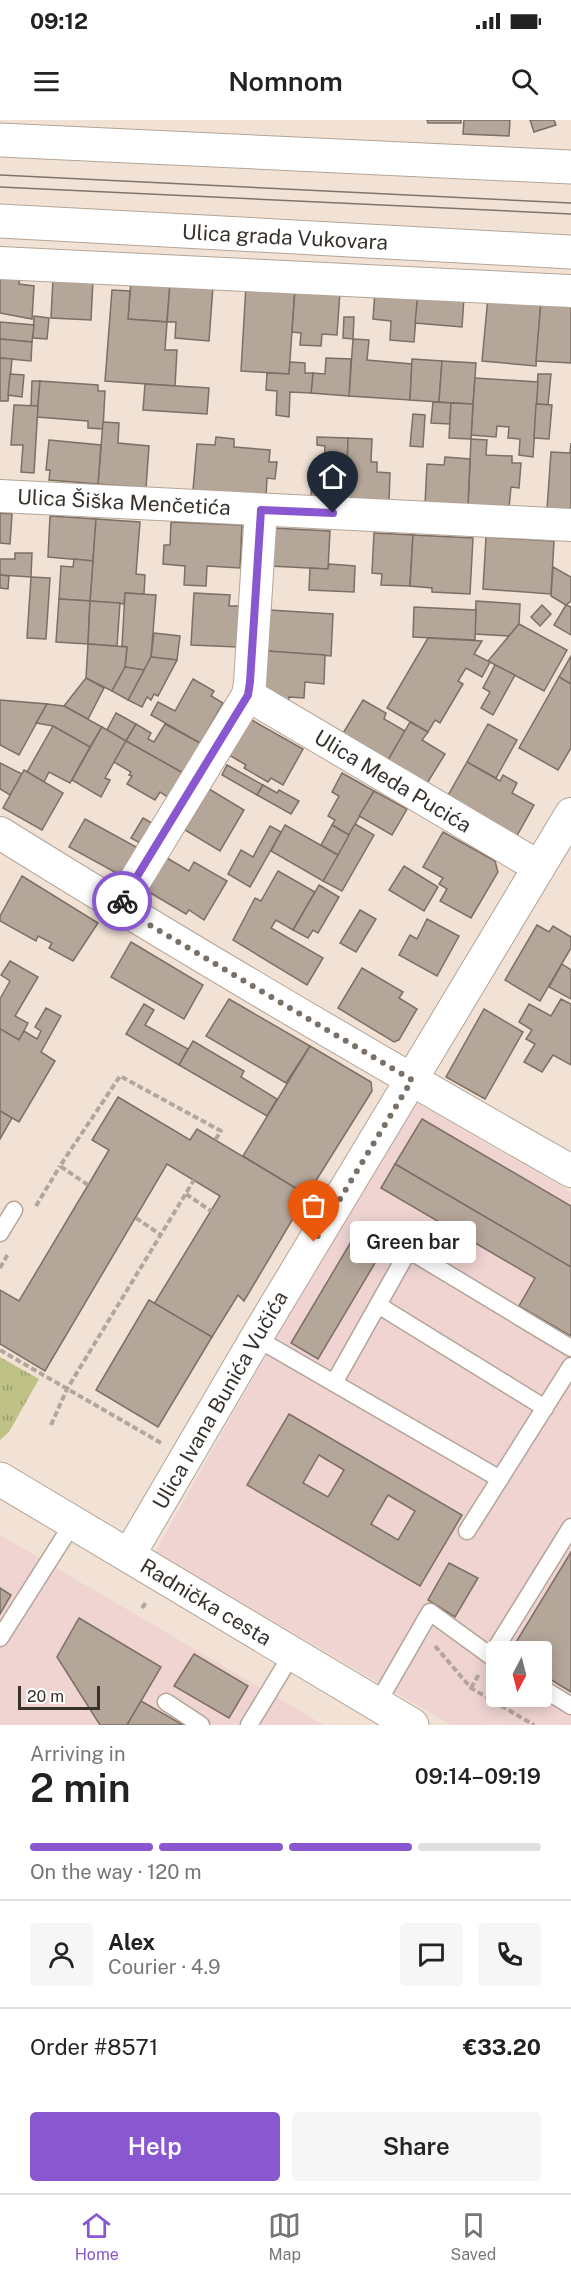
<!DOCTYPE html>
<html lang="en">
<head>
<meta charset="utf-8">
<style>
  :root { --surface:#fff; --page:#f6f6f6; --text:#222; --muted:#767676; --line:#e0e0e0; --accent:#8957d0 }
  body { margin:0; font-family:"Public Sans",sans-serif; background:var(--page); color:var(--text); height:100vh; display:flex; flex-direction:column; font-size:22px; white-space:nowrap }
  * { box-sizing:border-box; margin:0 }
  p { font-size:20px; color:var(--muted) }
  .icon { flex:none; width:33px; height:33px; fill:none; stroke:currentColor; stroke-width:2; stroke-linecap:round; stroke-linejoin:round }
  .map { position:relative; height:1605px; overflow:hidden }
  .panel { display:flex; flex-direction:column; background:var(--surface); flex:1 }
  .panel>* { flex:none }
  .needle { width:39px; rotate:187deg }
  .fabs { position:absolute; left:486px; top:1521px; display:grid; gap:12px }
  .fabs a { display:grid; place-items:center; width:66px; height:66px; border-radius:6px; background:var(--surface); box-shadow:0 3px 15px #0003; font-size:30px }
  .scale { position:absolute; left:18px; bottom:15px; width:82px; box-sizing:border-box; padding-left:6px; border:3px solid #38322d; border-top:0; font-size:16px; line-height:21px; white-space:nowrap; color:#38322d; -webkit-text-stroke:4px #fff; paint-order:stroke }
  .pin { position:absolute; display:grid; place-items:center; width:51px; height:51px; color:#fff; margin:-62px -26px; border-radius:50% 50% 50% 0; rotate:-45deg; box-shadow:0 0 6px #0007 }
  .pin .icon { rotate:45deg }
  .courier { position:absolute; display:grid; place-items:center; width:60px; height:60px; margin:-30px; border:4px solid #8957d0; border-radius:50%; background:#fff; color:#222; box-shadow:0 2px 8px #0007 }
  .bubble { position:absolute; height:42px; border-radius:6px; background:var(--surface); box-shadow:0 3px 15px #0003; font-size:20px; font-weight:600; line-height:42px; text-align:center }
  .overview em { font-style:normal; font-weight:600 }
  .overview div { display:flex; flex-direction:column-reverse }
  .overview { display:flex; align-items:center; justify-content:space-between; height:102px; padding:0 30px }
  h1 { font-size:39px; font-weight:600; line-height:45px }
  .bar { display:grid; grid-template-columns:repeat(4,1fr); gap:9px 6px; align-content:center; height:72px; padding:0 30px }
  .bar i { height:8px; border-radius:4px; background:var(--line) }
  .bar .selected { background:var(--accent) }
  .bar p { grid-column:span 4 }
  .line { display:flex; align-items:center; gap:15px; padding:0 30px; border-top:2px solid var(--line) }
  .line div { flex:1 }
  .round { display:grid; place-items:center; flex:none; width:63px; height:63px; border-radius:6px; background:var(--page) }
  .button { display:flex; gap:12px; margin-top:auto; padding:12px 30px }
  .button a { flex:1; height:69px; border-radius:6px; background:var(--accent); color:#fff; font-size:24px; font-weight:600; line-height:69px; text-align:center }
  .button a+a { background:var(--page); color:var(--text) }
  .status { display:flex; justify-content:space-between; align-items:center; height:42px; padding:0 30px; background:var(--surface); direction:ltr }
  .status svg { height:16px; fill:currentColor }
  header { display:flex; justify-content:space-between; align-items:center; height:78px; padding:0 30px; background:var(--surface); font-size:27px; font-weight:600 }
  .tabs { display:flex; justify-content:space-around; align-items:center; height:84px; border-top:2px solid var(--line); background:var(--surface); font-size:16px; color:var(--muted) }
  .tabs a { display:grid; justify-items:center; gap:3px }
  .tabs .selected { color:var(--accent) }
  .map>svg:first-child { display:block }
</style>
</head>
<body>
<div class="status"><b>09:12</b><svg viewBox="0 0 49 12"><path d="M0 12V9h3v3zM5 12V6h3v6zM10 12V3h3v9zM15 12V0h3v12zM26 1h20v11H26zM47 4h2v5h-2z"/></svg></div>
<header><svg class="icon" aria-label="menu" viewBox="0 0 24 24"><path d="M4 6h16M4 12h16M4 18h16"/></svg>Nomnom<svg class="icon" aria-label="search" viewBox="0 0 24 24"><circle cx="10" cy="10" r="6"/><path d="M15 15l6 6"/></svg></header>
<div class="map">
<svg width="571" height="1605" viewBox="0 0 571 1605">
  <defs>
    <pattern id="grass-tufts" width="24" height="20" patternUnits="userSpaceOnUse" patternTransform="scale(1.5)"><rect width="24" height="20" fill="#bec286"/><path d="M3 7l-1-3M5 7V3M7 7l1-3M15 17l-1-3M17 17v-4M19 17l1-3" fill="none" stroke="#9b9e6e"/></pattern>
  </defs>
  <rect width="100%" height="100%" fill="#f2e2d5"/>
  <!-- commercial -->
  <g fill="#efd4d2" fill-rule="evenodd">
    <path d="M410 979 571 1072V1605H451L155 1432ZM496 1532H542V1576H496Z"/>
    <path d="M0 1415 324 1605H0Z"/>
  </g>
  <!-- grass -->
  <path fill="url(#grass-tufts)" d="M0 1237 39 1259 9 1312 0 1320Z"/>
  <!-- building -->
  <g fill="#b5a69a" stroke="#7c6f63" stroke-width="1.5" fill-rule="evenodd">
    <path d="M427 0H461V3H428Z"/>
    <path d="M464 0H510L509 16 463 14Z"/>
    <path d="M530 0H554L556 5 534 12Z"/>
    <path d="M0 156 20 157 19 164 34 166 32 199 0 193Z"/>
    <path d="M53 158 93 160 91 200 51 198Z"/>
    <path d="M131 161 170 163 167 202 128 199Z"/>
    <path d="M170 163 213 166 209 221 175 218 176 202H167Z"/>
    <path d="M246 165 295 169 289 254 241 251Z"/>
    <path d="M295 169 340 171 337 215 322 214 321 226 300 225 301 213 292 212Z"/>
    <path d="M112 170 130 171 128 199 167 202 165 230H177L175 266 105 261Z"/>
    <path d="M375 171 418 174 414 222 390 220 391 201 373 199Z"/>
    <path d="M418 174 464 178 462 207 415 203Z"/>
    <path d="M488 177 541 181 536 246 482 241Z"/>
    <path d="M541 181 571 184V243L536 241Z"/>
    <path d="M34 196 49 198 47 219 33 218Z"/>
    <path d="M344 197H354L353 219 343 218Z"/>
    <path d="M0 202 34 205 32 222 0 219Z"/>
    <path d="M0 219 32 222 31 241 0 238Z"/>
    <path d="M353 219 369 220 367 240 412 244 410 280 349 276Z"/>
    <path d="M0 238 12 239 8 281H0Z"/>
    <path d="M326 238 351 239 349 276 311 273 313 253 325 254Z"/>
    <path d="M412 239 442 241 439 282 410 280Z"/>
    <path d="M442 241 476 243 473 284 439 282Z"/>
    <path d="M290 242 305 243V253H313L311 273 290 272 289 297 276 295 277 271 266 270 267 253 289 254Z"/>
    <path d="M10 254 24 255 22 277 8 275Z"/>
    <path d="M538 254H551L548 285 536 284Z"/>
    <path d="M475 258 538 262 533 337 519 335 520 319 508 318 509 307 497 306 496 317 471 315Z"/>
    <path d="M32 261H40L38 286H31Z"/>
    <path d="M40 261 98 265V271H105L103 309 88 308V301L37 297Z"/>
    <path d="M145 264 209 268 207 294 143 290Z"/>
    <path d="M433 282 451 283 450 304 431 303Z"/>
    <path d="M451 283 473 284 471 319 449 318Z"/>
    <path d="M536 284 552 285 549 319 534 318Z"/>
    <path d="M14 285 38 286 34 353 21 352 23 325H11Z"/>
    <path d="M413 294 425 295 423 327 410 326Z"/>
    <path d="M103 302 119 303 118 323 149 326 146 368 98 364Z"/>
    <path d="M216 317 234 319V327L270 330 269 342H277L275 359 267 358 266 376 193 370 197 324 215 325Z"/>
    <path d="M317 317 348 318 346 380 311 379 312 346H324L325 326 317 325Z"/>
    <path d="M348 318 372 319 371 342H377V352L390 353 389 382 346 380Z"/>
    <path d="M471 319 487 320 486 335 512 336V343H521L519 368 511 367 509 388 468 386Z"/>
    <path d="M49 320 101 325 98 364 49 360 50 350H46Z"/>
    <path d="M571 323V391L547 389 551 332 570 333Z"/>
    <path d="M445 337 470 339 468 386 425 384 427 344 444 345Z"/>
    <path d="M0 393 12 394 10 424 0 423Z"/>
    <path d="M50 396 96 399 93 441 48 437Z"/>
    <path d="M96 399 140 402 136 454 145 455 144 474 125 473 124 484 90 481Z"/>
    <path d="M171 402 242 405 240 448 207 446 206 466 184 465 185 446 163 444 164 425H170Z"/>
    <path d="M272 408 330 411 328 449 270 446Z"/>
    <path d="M374 413 413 415 410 466 381 465 382 454 372 453Z"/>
    <path d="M413 415 473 418 470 474 432 472V468L410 466Z"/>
    <path d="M486 417 554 421 551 474 483 469Z"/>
    <path d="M15 433H32L31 457 0 455V439H15Z"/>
    <path d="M74 439 93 441 90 481 59 479 61 446 73 447Z"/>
    <path d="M329 444 355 446 354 472 309 470 310 448 328 449Z"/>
    <path d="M553 447 571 457V481L566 485 551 476Z"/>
    <path d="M0 455 9 456 8 469 0 468Z"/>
    <path d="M31 457 50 458 46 519 27 518Z"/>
    <path d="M125 473 156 475 151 537 144 550 125 547 127 527 122 526Z"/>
    <path d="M194 473 230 475 229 486H241L238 527 191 525Z"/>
    <path d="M59 479 90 481 88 524 56 522Z"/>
    <path d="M90 481 120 483 117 526 88 524Z"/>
    <path d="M476 481 520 484 519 504 509 516 475 514Z"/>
    <path d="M542 485 551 494 540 506 531 497Z"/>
    <path d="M566 485 571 487V515L554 505Z"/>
    <path d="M414 487 476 490 475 520 413 517Z"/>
    <path d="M270 490 333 494 331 536 267 531Z"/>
    <path d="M519 504 567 530 544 571 488 541Z"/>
    <path d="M154 513 180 516 177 540 151 537Z"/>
    <path d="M428 518 482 521 474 534 490 542 482 557 466 548 458 561 463 564 440 603 435 600 428 612 387 588Z"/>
    <path d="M88 524 127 527 125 547 112 571 86 558Z"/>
    <path d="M267 531 325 535 324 564 305 562 304 578 289 577 288 588 264 572Z"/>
    <path d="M571 536V564L559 557Z"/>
    <path d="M151 537 177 540 158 576 154 574 151 580 147 577 142 587 128 580Z"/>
    <path d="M495 545 515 555 493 595 481 588 490 572 483 568Z"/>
    <path d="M125 547 144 550 128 580 112 571Z"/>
    <path d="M559 557 571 564V628L558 650 519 628Z"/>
    <path d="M86 558 104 568 88 599 64 586Z"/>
    <path d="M193 559 214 571 211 576 223 583 200 623 151 595 158 582 175 591Z"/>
    <path d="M0 580 47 584 19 635 0 625Z"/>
    <path d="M363 580 386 593 384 599 405 611 387 642 342 615Z"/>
    <path d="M47 584 64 586 102 607 90 627 53 606 36 603Z"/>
    <path d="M116 593 136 604 126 621 107 610Z"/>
    <path d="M250 599 303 629 283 665 271 658 268 662 244 648 246 645 229 635Z"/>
    <path d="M410 602 428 612 422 620 445 634 426 665 387 642Z"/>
    <path d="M136 604 151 613 148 619 154 622 165 604 200 623 183 653 126 621Z"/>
    <path d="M488 604 517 620 496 658 467 642Z"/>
    <path d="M53 606 90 627 70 663 49 652 44 662 27 652Z"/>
    <path d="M102 607 126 621 105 658 110 660 101 677 72 660Z"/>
    <path d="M126 621 183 653 169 678 160 672 155 680 127 664 132 656 129 655 131 652 114 642Z"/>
    <path d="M467 642 500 661 503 655 517 663 512 673 534 685 514 721 447 677Z"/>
    <path d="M0 643 22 654 10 675 0 669Z"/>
    <path d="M227 645 263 665 257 675 222 655Z"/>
    <path d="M24 650 63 673 42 710 3 688Z"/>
    <path d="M342 653 374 671 349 715 332 705 335 700 328 696 339 676 332 672Z"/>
    <path d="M263 665 277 673 279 670 299 681 291 694 257 675Z"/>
    <path d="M209 669 244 690 220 731 185 710Z"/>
    <path d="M374 671 407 689 392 715 359 696Z"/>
    <path d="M143 698 152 703 140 723 131 718Z"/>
    <path d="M85 699 138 728 122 756 69 727Z"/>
    <path d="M355 704 374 715 342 771 323 761Z"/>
    <path d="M285 705 338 735 323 761 271 731Z"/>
    <path d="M332 705 349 715 338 735 321 725Z"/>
    <path d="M270 706 281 712 250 767 228 754 241 730 253 737Z"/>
    <path d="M443 712 495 741 498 752 471 798 440 781 447 769 439 764 443 758 423 747Z"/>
    <path d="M167 738 189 751 194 742 227 761 204 800 189 790 186 794 147 771Z"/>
    <path d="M404 746 438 767 424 791 389 770Z"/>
    <path d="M278 751 315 772 293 810 276 800 271 808 323 838 307 865 233 820 255 778 261 781Z"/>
    <path d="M22 756 98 803 73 841 49 828 52 823 38 816 36 821 0 801V796Z"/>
    <path d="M319 765 339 777 318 813 313 810 308 818 293 810Z"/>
    <path d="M360 790 376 799 356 832 340 823Z"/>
    <path d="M427 799 459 816 437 856 399 835 410 815 417 819Z"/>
    <path d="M537 805 549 812 553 806 571 817V828L540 881 505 860Z"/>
    <path d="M131 822 203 865 184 899 111 857Z"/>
    <path d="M10 841 38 857 15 896 28 903 19 920 0 909V879L10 861 1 855Z"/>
    <path d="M562 844 571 850V879L549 867Z"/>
    <path d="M362 848 403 872 399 878 417 889 399 920 394 922 338 888Z"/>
    <path d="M229 879 310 926 286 963 206 916Z"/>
    <path d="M561 879 571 884V945L553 935 542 952 524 942 535 924 526 919 532 910 519 902 529 884 551 896Z"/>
    <path d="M144 884 154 890 145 905 188 929 179 945 126 914Z"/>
    <path d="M46 888 61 896 41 932 55 941 19 1002 0 991V909L19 920 24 911 37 919 41 911 35 907Z"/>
    <path d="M484 889 523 912 485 979 446 957Z"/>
    <path d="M193 921 244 951 241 957 277 979 267 996 179 945Z"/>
    <path d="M310 926 371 962 372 971 307 1075 243 1036Z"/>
    <path d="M118 977 190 1020 197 1009 307 1075 244 1181 238 1175 212 1217 154 1184 220 1076 167 1044 45 1251 0 1224V1170L19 1181 109 1030 92 1020Z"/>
    <path d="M0 991 12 998 0 1019Z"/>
    <path d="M422 999 571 1086V1147L395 1044Z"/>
    <path d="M395 1044 571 1147V1216L519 1186 535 1158 381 1068Z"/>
    <path d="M361 1105 388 1121 318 1239 291 1223Z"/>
    <path d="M149 1180 212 1217 158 1307 96 1270Z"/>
    <path d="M289 1294 462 1395 420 1466 247 1365ZM319 1335 344 1350 328 1377 303 1363ZM388 1375 415 1391 398 1420 371 1404Z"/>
    <path d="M571 1432V1572L542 1554V1532H510Z"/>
    <path d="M449 1443 478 1458 455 1497 428 1480Z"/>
    <path d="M0 1468 11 1475 0 1494Z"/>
    <path d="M79 1498 161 1547 127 1605H100L57 1537Z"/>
    <path d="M194 1534 248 1566 229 1598 174 1566Z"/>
    <path d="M141 1581 183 1605H127Z"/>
  </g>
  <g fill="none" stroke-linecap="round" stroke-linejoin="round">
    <defs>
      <g id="lane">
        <path d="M0 1113 14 1090"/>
        <path d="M378 1185 545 1288"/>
        <path d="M256 1218 500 1359"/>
        <path d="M334 1263 406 1135 415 1134 571 1228"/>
        <path d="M467 1411 571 1246"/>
        <path d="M0 1518 73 1403"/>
        <path d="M491 1536 571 1407"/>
        <path d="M542 1568 571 1586"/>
        <path d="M166 1582 201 1605"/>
        <path d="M377 1584 430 1492 496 1540"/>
        <path d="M249 1605 292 1534"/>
      </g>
      <g id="street">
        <path d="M0 143 571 171"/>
        <path d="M0 376 571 405"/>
        <path d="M248 575 539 747"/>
        <path d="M0 713C188 830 379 942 571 1051"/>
        <path d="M119 787 248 575 250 563 261 390"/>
        <path d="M129 1435 256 1218 571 694"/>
      </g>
      <g id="secondary">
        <path d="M0 20 571 47"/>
        <path d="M0 101 571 132"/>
        <path d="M0 1359 412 1605"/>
      </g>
    </defs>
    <!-- lane casing -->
    <use href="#lane" stroke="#b3a598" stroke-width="19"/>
    <!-- street casing -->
    <use href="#street" stroke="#b3a598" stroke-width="34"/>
    <!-- secondary casing -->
    <use href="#secondary" stroke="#b3a598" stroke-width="35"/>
    <!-- path -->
    <g stroke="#b3a69c" stroke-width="4" stroke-dasharray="6 3" stroke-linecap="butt">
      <path d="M88 1065 60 1046 120 956 221 1011 215 1020"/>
      <path d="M186 1074 211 1091"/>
      <path d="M36 1086 60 1046"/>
      <path d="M136 1098 161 1115"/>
      <path d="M0 1148 8 1134"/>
      <path d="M0 1230 161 1323"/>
      <path d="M51 1305 67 1269 194 1060"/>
      <path d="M142 1488 147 1481"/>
      <path d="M435 1526 471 1568 534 1605"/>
      <path d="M471 1568 479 1554"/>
    </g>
    <!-- lane -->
    <use href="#lane" stroke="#fff" stroke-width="16"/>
    <!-- street -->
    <use href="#street" stroke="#fff" stroke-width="32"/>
    <!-- secondary -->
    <use href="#secondary" stroke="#fff" stroke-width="33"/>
    <!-- tram -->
    <g stroke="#7d746c" stroke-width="1.5">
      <path d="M0 55 571 83"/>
      <path d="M0 67 571 94"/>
    </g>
  </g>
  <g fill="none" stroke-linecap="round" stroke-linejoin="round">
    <!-- done -->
    <path stroke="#797068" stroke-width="6" stroke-dasharray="0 10.8" d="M122 781 119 787 412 960 314 1122"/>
    <!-- route -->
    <path stroke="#8957d0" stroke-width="8" d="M122 781 248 575 250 562 261 390 333 393"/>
  </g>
  <g text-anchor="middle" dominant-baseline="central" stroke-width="6" stroke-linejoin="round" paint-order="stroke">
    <!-- street labels -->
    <g font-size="21" fill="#38322d" stroke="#fff">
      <text transform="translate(285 117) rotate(3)">Ulica grada Vukovara</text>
      <text transform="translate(124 382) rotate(3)">Ulica Šiška Menčetića</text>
      <text transform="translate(393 661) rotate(31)">Ulica Meda Pucića</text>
      <text transform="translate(220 1280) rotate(-60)">Ulica Ivana Bunića Vučića</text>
      <text transform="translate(206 1482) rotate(31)">Radnička cesta</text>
    </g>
  </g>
</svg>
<div class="fabs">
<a><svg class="needle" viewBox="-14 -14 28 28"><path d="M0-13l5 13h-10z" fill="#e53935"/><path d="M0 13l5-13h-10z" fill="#767676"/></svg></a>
</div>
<div class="scale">20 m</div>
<div class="pin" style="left:314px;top:1122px;background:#ea580c"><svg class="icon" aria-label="bag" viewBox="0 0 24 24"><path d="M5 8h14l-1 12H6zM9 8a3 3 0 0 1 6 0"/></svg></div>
<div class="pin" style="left:333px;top:393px;background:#1f2937"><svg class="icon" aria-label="home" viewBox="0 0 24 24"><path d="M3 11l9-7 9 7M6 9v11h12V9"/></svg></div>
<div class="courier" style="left:122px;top:781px"><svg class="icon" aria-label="bike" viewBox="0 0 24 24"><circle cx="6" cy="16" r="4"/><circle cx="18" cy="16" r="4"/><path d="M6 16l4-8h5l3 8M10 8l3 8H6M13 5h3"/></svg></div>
<div class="bubble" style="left:350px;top:1101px;width:126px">Green bar</div>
</div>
<section class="panel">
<div class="overview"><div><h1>2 min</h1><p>Arriving in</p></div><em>09:14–09:19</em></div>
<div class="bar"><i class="selected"></i><i class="selected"></i><i class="selected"></i><i></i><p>On the way · 120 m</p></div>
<div class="line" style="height:108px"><a class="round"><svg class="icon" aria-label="person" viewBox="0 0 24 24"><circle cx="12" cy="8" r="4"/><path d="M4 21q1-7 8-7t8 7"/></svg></a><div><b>Alex</b><p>Courier · 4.9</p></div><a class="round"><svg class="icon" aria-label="chat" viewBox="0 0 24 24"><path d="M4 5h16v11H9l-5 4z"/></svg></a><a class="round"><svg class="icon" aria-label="phone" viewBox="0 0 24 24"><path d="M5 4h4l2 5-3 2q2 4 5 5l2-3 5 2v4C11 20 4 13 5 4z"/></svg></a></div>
<div class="line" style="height:78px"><div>Order #8571</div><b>€33.20</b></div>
<div class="button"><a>Help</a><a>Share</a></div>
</section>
<nav class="tabs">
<a class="selected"><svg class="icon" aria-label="home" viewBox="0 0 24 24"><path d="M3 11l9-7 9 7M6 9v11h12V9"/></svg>Home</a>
<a><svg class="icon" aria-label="map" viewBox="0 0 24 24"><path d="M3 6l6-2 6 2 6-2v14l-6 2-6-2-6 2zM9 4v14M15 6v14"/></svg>Map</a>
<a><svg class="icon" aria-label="saved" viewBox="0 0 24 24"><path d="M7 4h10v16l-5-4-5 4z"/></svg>Saved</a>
</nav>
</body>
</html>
